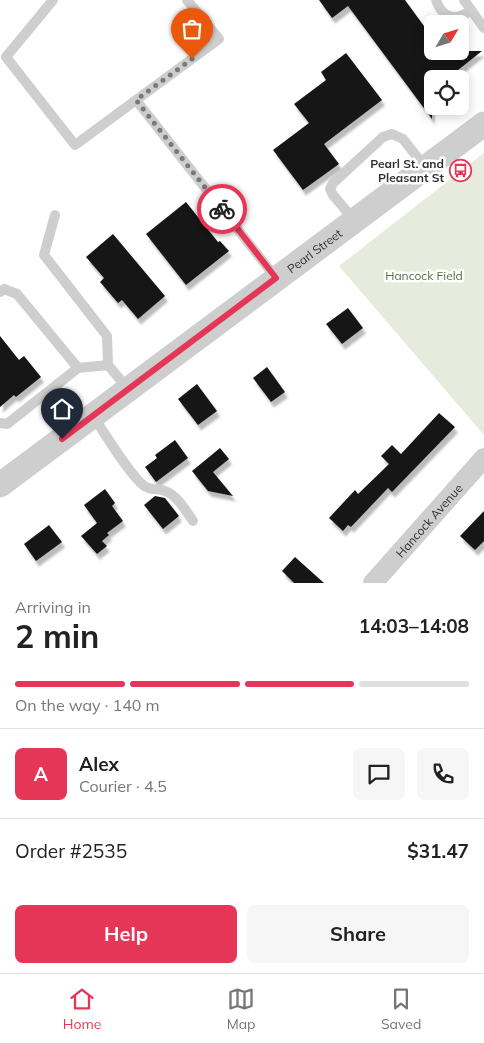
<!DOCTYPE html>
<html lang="en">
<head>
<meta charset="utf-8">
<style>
  :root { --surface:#fff; --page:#f6f6f6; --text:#222; --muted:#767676; --line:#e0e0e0; --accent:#e63657 }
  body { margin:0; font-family:Mulish,sans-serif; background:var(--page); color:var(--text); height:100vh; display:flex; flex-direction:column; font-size:19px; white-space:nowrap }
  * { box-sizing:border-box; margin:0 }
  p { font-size:16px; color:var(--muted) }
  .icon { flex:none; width:28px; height:28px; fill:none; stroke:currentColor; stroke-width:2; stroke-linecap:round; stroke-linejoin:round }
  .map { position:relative; height:583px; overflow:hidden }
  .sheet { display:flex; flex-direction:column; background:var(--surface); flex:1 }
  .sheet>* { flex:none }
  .needle { width:32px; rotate:52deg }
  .tools { position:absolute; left:424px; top:15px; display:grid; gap:10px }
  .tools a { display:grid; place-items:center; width:45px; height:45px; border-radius:8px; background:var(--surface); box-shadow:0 2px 12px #0003; font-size:25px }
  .pin { position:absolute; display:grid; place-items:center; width:42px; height:42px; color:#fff; margin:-51px -21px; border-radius:50% 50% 50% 0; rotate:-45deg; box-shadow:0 0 5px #0007 }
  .pin .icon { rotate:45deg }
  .courier { position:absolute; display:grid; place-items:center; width:50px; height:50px; margin:-25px; border:4px solid #e63657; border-radius:50%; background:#fff; color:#222; box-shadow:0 1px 6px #0007 }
  .overview em { font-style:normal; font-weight:700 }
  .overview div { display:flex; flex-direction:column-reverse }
  .overview { display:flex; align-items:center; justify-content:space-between; height:85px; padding:0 15px }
  h1 { font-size:32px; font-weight:700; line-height:38px }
  .bar { display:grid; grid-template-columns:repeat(4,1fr); gap:8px 5px; align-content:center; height:60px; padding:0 15px }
  .bar i { height:6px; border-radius:4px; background:var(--line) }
  .bar .on { background:var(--accent) }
  .bar p { grid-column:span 4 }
  .line { display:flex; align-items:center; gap:12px; padding:0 15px; border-top:1px solid var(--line) }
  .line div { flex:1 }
  .round { display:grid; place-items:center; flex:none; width:52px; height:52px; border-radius:8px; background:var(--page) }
  .action { display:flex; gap:10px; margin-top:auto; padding:10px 15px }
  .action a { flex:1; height:58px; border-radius:8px; background:var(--accent); color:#fff; font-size:20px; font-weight:700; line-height:58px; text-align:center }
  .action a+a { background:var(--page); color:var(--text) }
  .tabs { display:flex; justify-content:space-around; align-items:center; height:70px; border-top:1px solid var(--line); background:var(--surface); font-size:14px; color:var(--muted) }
  .tabs a { display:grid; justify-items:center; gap:2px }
  .tabs .on { color:var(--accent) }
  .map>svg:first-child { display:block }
</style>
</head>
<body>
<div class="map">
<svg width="484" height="583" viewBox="0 0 484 583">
  <defs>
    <filter id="shadow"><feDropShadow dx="3" dy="5.5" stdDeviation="1" flood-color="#0004"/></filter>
  </defs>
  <rect width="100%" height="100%" fill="#fff"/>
  <!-- green -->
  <path fill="#e6ebdd" d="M484 153V435L339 266Z"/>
  <!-- building -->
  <g fill="#181818" filter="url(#shadow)">
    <path d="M319 0H405L432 37V51H482L458 70 465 79H432V119L348 6 332 18Z"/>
    <path d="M346 53 382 100 324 144 339 164 303 190 273 150 309 123 294 104 326 80 321 72Z"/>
    <path d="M186 202 218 242 220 241 229 251 186 285 146 234Z"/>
    <path d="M113 234 165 296 138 319 122 300 118 303 100 282 104 278 86 257Z"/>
    <path d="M348 308 363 328 342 344 326 324Z"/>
    <path d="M0 336 19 360 24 356 41 377 16 397 14 395 0 407Z"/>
    <path d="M267 367 285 392 271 402 253 378Z"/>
    <path d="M197 384 217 411 198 425 178 399Z"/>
    <path d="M439 413 455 427 392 492 388 488 351 527 348 525 343 531 329 518 355 490 358 494 389 464 381 456 392 445 401 454Z"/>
    <path d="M175 440 188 458 156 482 145 467 157 458 155 455Z"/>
    <path d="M220 448 229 459 213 472 233 496 208 491 192 471Z"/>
    <path d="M105 489 115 503 112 506 123 521 107 533 109 535 102 541 107 546 97 554 81 536 97 523 84 505Z"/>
    <path d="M155 496 165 498 179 516 163 529 144 505Z"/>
    <path d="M484 511V541L475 550 460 536Z"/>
    <path d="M49 525 62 542 36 561 24 544Z"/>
    <path d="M295 557 324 583H294L282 571Z"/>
  </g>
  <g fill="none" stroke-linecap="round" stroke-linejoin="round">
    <!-- service -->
    <g stroke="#cecece" stroke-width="10">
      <path d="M53 0 6 57 75 145 219 39 187 0"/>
      <path d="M436 0C442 18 456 22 471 10"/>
      <path d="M464 0 484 28"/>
      <path d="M136 100 276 278"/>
      <path d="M55 215 44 255 107 336 108 365"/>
      <path d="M354 220 333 195 330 189 333 183 383 137 392 134 403 139 425 167"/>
      <path d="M0 292 4 289 17 294 78 368"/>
      <path d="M93 416C106 435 127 471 143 485 150 491 157 488 165 491 177 495 186 511 193 521"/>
      <path d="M0 423 7 424 78 368 108 365 128 389"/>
    </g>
    <!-- minor -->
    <path stroke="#cecece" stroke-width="20" id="s1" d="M373 583 484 458"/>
    <!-- tertiary -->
    <path stroke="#cecece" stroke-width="25" id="s2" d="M0 485 484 124"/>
  </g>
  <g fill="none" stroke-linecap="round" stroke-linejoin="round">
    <!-- done -->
    <path stroke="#797979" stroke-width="5" stroke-dasharray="0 9" d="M192 59 136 100 222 209"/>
    <!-- route -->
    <path stroke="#e63657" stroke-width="6" d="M62 439 276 278 222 209"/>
  </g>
  <!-- icons -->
  <defs>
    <symbol id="bus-ring" viewBox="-11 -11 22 22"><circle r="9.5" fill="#fff" stroke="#e63657" stroke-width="1.5"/><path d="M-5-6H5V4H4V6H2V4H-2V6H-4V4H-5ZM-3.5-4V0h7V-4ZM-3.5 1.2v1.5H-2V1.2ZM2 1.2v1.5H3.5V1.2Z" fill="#e63657"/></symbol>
  </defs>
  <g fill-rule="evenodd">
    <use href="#bus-ring" x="448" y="158" width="25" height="25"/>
  </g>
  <g text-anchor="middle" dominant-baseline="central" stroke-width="5" stroke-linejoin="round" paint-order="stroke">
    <!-- poi labels -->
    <g font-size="12" font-weight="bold" fill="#313131" stroke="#fff" text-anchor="end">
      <text x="444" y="163">Pearl St. and<tspan x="444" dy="14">Pleasant St</tspan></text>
    </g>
    <!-- street labels -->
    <g font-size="12" fill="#313131" stroke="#fff">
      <text stroke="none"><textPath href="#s2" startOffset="392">Pearl Street</textPath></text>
      <text stroke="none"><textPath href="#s1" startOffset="84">Hancock Avenue</textPath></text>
    </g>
    <!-- park labels -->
    <g font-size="12" fill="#5a6e3e" stroke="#fff">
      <text x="424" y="275">Hancock Field</text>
    </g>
  </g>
</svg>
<div class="tools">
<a><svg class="needle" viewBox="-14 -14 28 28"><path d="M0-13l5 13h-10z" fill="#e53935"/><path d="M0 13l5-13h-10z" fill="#767676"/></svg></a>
<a><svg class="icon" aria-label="locate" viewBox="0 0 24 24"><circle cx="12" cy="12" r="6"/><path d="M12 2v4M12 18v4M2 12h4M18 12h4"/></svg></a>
</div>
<div class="pin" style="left:192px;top:59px;background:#ea580c"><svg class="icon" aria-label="bag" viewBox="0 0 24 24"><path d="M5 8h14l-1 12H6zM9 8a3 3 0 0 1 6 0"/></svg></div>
<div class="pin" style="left:62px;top:439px;background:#1f2937"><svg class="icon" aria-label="home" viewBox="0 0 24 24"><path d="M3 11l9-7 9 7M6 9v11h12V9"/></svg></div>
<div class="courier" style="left:222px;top:209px"><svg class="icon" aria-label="bike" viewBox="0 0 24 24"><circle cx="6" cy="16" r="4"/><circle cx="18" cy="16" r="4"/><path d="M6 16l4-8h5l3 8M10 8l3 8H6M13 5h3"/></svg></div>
</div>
<section class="sheet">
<div class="overview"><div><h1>2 min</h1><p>Arriving in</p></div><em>14:03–14:08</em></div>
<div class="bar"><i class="on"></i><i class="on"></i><i class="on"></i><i></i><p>On the way · 140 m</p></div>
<div class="line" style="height:90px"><b class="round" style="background:var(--accent);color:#fff">A</b><div><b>Alex</b><p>Courier · 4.5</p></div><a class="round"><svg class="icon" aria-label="chat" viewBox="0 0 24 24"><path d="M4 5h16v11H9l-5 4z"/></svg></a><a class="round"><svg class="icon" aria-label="phone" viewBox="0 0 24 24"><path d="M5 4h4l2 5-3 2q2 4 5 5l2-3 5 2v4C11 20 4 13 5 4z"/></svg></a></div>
<div class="line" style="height:65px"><div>Order #2535</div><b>$31.47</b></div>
<div class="action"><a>Help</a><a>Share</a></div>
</section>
<nav class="tabs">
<a class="on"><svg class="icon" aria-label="home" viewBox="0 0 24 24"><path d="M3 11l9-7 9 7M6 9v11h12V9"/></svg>Home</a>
<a><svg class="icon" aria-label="map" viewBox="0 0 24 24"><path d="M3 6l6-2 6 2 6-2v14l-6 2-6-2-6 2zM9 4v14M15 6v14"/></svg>Map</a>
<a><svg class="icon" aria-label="saved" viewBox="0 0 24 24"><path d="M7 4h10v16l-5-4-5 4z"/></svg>Saved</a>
</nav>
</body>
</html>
